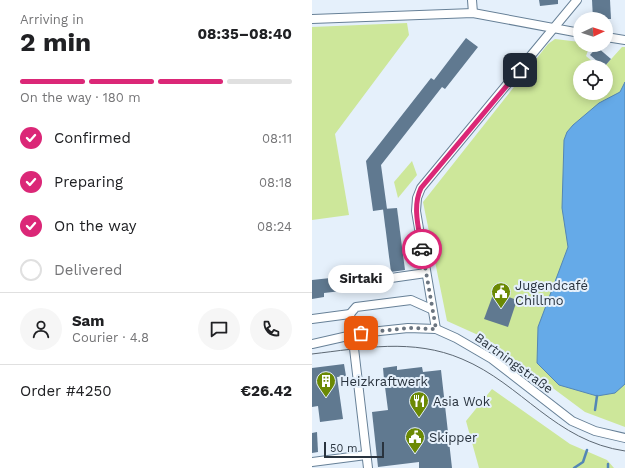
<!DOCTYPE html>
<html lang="en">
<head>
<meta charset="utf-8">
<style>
  :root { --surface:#fff; --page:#f6f6f6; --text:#202124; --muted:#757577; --line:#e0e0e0; --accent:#db2777 }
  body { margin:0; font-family:"Work Sans",sans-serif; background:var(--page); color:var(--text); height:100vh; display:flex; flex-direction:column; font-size:15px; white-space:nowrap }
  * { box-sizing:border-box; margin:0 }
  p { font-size:13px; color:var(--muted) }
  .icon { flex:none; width:22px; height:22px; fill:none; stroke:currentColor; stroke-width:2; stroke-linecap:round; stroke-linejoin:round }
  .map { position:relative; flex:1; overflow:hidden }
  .details { display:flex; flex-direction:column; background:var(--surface); width:312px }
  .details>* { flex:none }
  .needle { width:26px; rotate:86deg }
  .controls { position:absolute; left:261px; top:12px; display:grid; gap:8px }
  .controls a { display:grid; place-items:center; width:40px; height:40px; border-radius:50%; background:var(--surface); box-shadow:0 2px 10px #0003; font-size:20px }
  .scale { position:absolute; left:12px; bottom:10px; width:60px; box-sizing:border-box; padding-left:4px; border:2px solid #29333e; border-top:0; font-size:11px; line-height:14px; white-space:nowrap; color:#29333e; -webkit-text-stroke:3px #e5f0fb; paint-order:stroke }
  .pin { position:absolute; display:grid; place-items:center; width:34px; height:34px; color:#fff; margin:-17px; border-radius:8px; box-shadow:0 2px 6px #0006 }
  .courier { position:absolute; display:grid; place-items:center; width:40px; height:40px; margin:-20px; border:3px solid #db2777; border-radius:50%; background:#fff; color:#222; box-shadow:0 1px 5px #0007 }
  .bubble { position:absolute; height:28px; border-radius:14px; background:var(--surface); box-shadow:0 2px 10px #0003; font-size:13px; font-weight:700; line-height:28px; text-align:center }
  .head em { font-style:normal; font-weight:700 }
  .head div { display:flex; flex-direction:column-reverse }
  .head { display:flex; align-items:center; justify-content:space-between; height:68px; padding:0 20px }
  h1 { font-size:26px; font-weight:700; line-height:30px }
  .bar { display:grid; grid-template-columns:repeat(4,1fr); gap:6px 4px; align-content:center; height:48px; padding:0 20px }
  .bar i { height:5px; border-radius:3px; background:var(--line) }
  .bar .active { background:var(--accent) }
  .bar p { grid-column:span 4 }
  .line { display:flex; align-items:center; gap:10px; padding:0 20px; border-top:1px solid var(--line) }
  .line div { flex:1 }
  .round { display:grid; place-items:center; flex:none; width:42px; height:42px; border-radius:21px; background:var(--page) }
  ol { padding:0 20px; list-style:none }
  li { display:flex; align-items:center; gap:12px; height:44px }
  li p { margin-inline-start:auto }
  li .icon { padding:4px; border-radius:50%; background:var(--accent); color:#fff; stroke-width:4 }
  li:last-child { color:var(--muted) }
  li i { width:22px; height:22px; border:2px solid var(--line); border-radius:50% }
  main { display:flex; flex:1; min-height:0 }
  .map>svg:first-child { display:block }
</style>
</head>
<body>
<main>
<section class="details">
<div class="head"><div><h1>2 min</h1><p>Arriving in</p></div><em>08:35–08:40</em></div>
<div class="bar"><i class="active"></i><i class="active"></i><i class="active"></i><i></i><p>On the way · 180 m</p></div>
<ol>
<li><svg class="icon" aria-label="check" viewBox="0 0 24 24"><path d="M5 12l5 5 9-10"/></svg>Confirmed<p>08:11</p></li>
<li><svg class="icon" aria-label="check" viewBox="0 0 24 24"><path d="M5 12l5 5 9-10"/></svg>Preparing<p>08:18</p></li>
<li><svg class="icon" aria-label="check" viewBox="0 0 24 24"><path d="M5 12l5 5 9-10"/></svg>On the way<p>08:24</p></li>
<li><i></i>Delivered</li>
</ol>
<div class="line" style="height:72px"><a class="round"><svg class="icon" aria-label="person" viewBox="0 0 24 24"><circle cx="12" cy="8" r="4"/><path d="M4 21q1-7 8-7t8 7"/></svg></a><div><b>Sam</b><p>Courier · 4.8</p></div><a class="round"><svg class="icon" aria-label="chat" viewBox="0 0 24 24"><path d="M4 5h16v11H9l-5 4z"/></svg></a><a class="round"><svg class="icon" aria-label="phone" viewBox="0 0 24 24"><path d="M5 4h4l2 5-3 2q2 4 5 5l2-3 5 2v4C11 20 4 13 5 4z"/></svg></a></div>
<div class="line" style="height:52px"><div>Order #4250</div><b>€26.42</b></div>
</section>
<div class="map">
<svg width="313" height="468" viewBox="0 0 313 468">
  <rect width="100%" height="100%" fill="#e5f0fb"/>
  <!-- green -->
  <g fill="#cde79a">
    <path d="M95 23 97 35 23 134 37 215 0 220V27Z"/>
    <path d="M243 39 268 42V45H278L274 56 287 67H268V93H294V67H292L310 47H313V427L273 412 175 339 135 321 111 202 236 44Z"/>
    <path d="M100 161 105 175 86 198 82 182Z"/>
    <path d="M180 389 258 444 295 460 302 468H167L154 421Z"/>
  </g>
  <!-- water -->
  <path fill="#65aae8" stroke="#5386b5" d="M313 82V384L303 393 285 396 247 385 225 363 226 327 256 247 250 208 252 140 255 132 261 125 287 103 308 92Z"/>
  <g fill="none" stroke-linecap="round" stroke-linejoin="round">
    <!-- stream -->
    <g stroke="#5386b5" stroke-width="2.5">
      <path d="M283 410 285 396"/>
      <path d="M262 468 271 462 275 450"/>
      <path d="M296 468V464"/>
    </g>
  </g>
  <!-- building -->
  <g fill="#607990">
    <path d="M227 0H246V4L228 6Z"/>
    <path d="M280 0H298L299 19H281Z"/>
    <path d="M154 38 166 47 133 89 130 87 69 165 75 209 61 211 54 161 119 78 122 80Z"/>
    <path d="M285 47 299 59 292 67 278 55Z"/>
    <path d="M85 208 93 270 79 272 71 209Z"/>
    <path d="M37 276 38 290 12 293V297L0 299V280Z"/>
    <path d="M182 292 205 300 196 327 172 319Z"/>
    <path d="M32 364 34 376 25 377 31 419 8 422 6 406 0 407V368Z"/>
    <path d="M85 366V370L110 367 111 372 129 370 140 468H107V462L66 467 60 412 76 410 73 387 70 385 72 379 71 368Z"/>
    <path d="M5 432 6 452 0 453V433Z"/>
  </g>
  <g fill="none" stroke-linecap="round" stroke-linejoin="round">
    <defs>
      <g id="minor">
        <path d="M160 0 161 13"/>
        <path d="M0 19 161 13 268 33"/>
        <path d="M294 37 313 40"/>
        <path d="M79 278 114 273"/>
        <path d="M38 314 56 468"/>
        <path d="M0 319 38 314 44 307 99 300 119 309"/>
        <path d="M124 329 104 211 105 198 109 188 265 0"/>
        <path d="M0 344 49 333 96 328 124 329 144 338 180 359 260 421 283 431 313 438"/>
        <path d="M0 462 54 455"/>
      </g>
    </defs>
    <!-- minor casing -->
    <use href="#minor" stroke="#678097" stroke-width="10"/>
    <!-- minor -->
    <use href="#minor" stroke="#fff" stroke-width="8"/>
    <!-- tram -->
    <path stroke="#5d6873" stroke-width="1" d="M0 354C51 348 101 338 150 359 210 384 243 441 313 451"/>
  </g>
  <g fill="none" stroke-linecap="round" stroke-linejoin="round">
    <!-- done -->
    <path stroke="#6b7580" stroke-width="4" stroke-dasharray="0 7.2" d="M49 333 96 328 124 329 110 249"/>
    <!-- route -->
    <path stroke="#db2777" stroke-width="5" d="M110 249C107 229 100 207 109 188L208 70"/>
  </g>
  <!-- icons -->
  <defs>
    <symbol id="civic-pin" viewBox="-11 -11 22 30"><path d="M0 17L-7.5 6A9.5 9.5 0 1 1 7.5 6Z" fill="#6b8903" stroke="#e5f0fb"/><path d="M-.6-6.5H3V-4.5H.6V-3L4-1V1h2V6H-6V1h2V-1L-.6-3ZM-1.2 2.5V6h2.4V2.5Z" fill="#fff"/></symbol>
    <symbol id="building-pin" viewBox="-11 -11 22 30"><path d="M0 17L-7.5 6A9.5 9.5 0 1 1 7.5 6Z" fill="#6b8903" stroke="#e5f0fb"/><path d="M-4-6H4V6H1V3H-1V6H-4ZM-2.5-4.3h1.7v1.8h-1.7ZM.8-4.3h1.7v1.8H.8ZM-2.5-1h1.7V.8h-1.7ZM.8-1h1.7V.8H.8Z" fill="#fff"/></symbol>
    <symbol id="restaurant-pin" viewBox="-11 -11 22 30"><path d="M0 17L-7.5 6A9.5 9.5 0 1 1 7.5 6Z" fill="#6b8903" stroke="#e5f0fb"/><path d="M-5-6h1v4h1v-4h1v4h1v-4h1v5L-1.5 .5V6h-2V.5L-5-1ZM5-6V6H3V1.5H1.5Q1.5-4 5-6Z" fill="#fff"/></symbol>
  </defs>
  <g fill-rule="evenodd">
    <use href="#civic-pin" x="178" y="281" width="22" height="30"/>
    <use href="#building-pin" x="3" y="370" width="22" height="30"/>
    <use href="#restaurant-pin" x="96" y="390" width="22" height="30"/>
    <use href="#civic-pin" x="92" y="426" width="22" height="30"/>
  </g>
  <g text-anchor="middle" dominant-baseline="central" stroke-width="4" stroke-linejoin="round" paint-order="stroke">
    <!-- poi labels -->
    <g font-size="13" fill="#29333e" stroke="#e5f0fb" text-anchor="start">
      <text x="203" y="285">Jugendcafé<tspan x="203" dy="15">Chillmo</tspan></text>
      <text x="28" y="381">Heizkraftwerk</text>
      <text x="121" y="401">Asia Wok</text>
      <text x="117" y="437">Skipper</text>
    </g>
    <!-- street labels -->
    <g font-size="13" fill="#29333e" stroke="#e5f0fb">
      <text transform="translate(202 363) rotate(36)">Bartningstraße</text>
    </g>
  </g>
</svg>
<div class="controls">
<a><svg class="needle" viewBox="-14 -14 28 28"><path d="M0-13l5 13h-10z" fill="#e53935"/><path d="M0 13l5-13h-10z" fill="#757577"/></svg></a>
<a><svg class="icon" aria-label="locate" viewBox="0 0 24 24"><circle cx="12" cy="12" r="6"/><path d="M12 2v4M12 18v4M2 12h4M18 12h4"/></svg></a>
</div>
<div class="scale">50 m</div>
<div class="pin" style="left:49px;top:333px;background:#ea580c"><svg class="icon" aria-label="bag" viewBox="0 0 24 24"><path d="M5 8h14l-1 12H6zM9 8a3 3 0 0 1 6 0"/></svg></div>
<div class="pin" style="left:208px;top:70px;background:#1f2937"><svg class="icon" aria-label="home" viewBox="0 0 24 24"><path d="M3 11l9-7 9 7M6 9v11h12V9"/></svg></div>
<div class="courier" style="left:110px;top:249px"><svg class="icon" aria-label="car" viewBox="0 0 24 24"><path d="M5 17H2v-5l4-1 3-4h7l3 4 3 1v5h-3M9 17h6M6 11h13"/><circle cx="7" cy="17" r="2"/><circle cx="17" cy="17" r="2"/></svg></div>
<div class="bubble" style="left:16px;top:265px;width:66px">Sirtaki</div>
</div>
</main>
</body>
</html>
